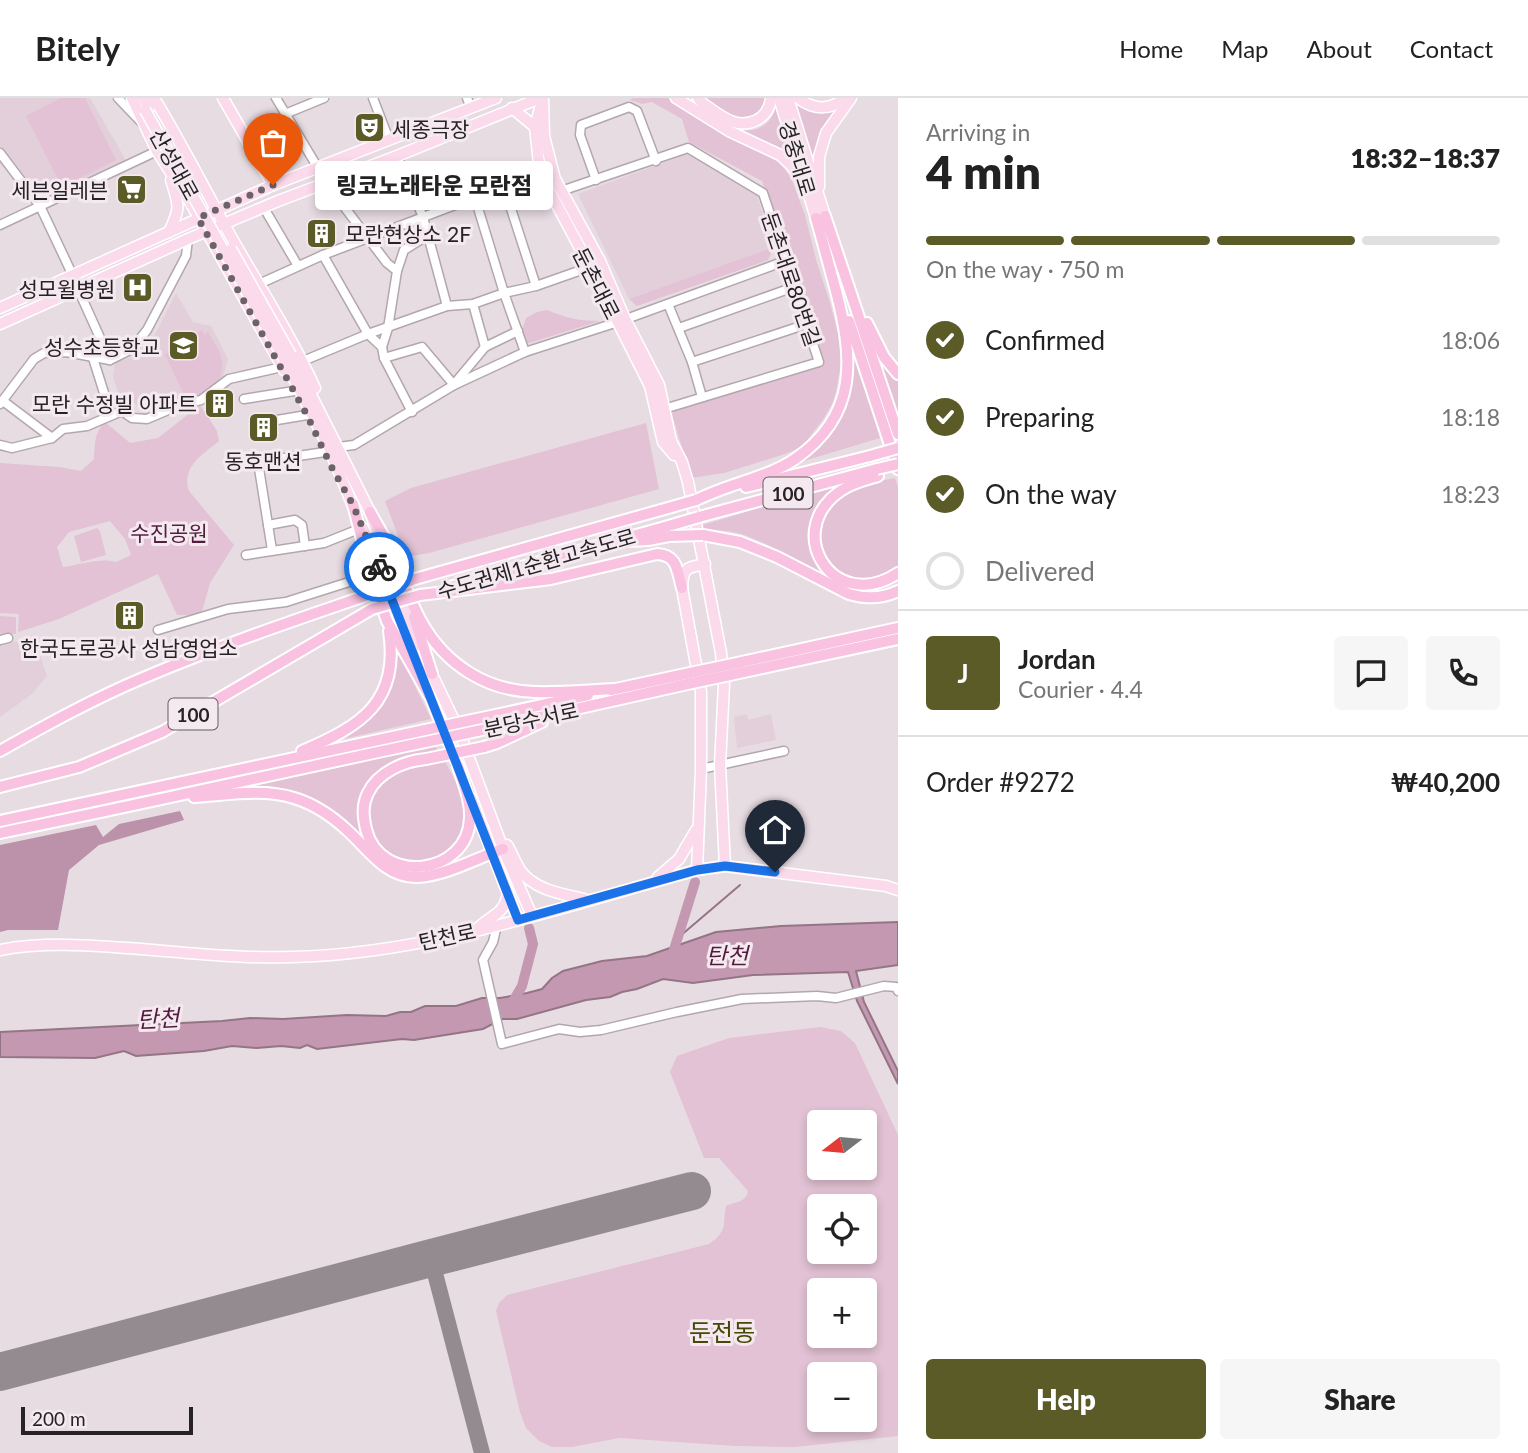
<!DOCTYPE html>
<html lang="en">
<head>
<meta charset="utf-8">
<style>
  :root { --surface:#fff; --page:#f6f6f6; --text:#222; --muted:#767676; --line:#e0e0e0; --accent:#5b5b28 }
  body { margin:0; font-family:Lato,"Noto Sans KR",sans-serif; background:var(--page); color:var(--text); height:100vh; display:flex; flex-direction:column; font-size:26px; white-space:nowrap }
  * { box-sizing:border-box; margin:0 }
  p { font-size:23px; color:var(--muted) }
  .icon { flex:none; width:38px; height:38px; fill:none; stroke:currentColor; stroke-width:2; stroke-linecap:round; stroke-linejoin:round }
  .map { position:relative; flex:1; overflow:hidden }
  .details { display:flex; flex-direction:column; background:var(--surface); width:630px }
  .details>* { flex:none }
  .needle { width:46px; rotate:254deg }
  .controls { position:absolute; left:807px; top:1012px; display:grid; gap:14px }
  .controls a { display:grid; place-items:center; width:70px; height:70px; border-radius:7px; background:var(--surface); box-shadow:0 4px 10px #0003; font-size:35px }
  .scale { position:absolute; left:21px; bottom:18px; width:172px; box-sizing:border-box; padding-left:7px; border:4px solid #272225; border-top:0; font-size:19px; line-height:24px; white-space:nowrap; color:#272225; -webkit-text-stroke:5px #f5e9f0; paint-order:stroke }
  .pin { position:absolute; display:grid; place-items:center; width:60px; height:60px; color:#fff; margin:-72px -30px; border-radius:50% 50% 50% 0; rotate:-45deg; box-shadow:0 0 7px #0007 }
  .pin .icon { rotate:45deg }
  .courier { position:absolute; display:grid; place-items:center; width:70px; height:70px; margin:-35px; border:5px solid #1a73e8; border-radius:50%; background:#fff; color:#222; box-shadow:0 2px 9px #0007 }
  .bubble { position:absolute; height:49px; border-radius:7px; background:var(--surface); box-shadow:0 4px 10px #0003; font-size:23px; font-weight:800; line-height:49px; text-align:center }
  .summary em { font-style:normal; font-weight:800 }
  .summary div { display:flex; flex-direction:column-reverse }
  .summary { display:flex; align-items:center; justify-content:space-between; height:119px; padding:0 28px }
  h1 { font-size:46px; font-weight:800; line-height:52px }
  .bar { display:grid; grid-template-columns:repeat(4,1fr); gap:10px 7px; align-content:center; height:84px; padding:0 28px }
  .bar i { height:9px; border-radius:5px; background:var(--line) }
  .bar .on { background:var(--accent) }
  .bar p { grid-column:span 4 }
  .line { display:flex; align-items:center; gap:18px; padding:0 28px; border-top:2px solid var(--line) }
  .line div { flex:1 }
  .round { display:grid; place-items:center; flex:none; width:74px; height:74px; border-radius:7px; background:var(--page) }
  ol { padding:0 28px; list-style:none }
  li { display:flex; align-items:center; gap:21px; height:77px }
  li p { margin-inline-start:auto }
  li .icon { padding:7px; border-radius:50%; background:var(--accent); color:#fff; stroke-width:4 }
  li:last-child { color:var(--muted) }
  li i { width:38px; height:38px; border:4px solid var(--line); border-radius:50% }
  .action { display:flex; gap:14px; margin-top:auto; padding:14px 28px }
  .action a { flex:1; height:80px; border-radius:7px; background:var(--accent); color:#fff; font-size:28px; font-weight:800; line-height:80px; text-align:center }
  .action a+a { background:var(--page); color:var(--text) }
  header { display:flex; align-items:center; gap:42px; box-sizing:border-box; height:98px; padding:0 35px; background:var(--surface); border-bottom:2px solid var(--line) }
  header strong { font-size:33px }
  nav { display:flex; gap:38px; margin-inline-start:auto; font-size:24px }
  main { display:flex; flex:1; min-height:0 }
  .map>svg:first-child { display:block }
</style>
</head>
<body>
<header>
<strong>Bitely</strong>
<nav><a>Home</a><a>Map</a><a>About</a><a>Contact</a></nav>
</header>
<main>
<div class="map">
<svg width="898" height="1355" viewBox="0 0 898 1355">
  <rect width="100%" height="100%" fill="#e8dce3"/>
  <!-- built -->
  <g fill="#e2cfd9">
    <path d="M0 0H90L127 64 42 103 0 48Z"/>
    <path d="M687 56 756 95 774 149 629 201 578 96Z"/>
    <path d="M176 195 193 224 211 228 228 261 222 283 202 300 145 318 135 305 120 301 113 278 115 265 135 258 154 238Z"/>
    <path d="M12 543 37 548 47 578 32 596 0 619V544Z"/>
    <path d="M747 616 748 622 771 616 776 642 737 650 734 619Z"/>
  </g>
  <!-- green -->
  <g fill="#e2c2d4" fill-rule="evenodd">
    <path d="M61 0H85L116 62 62 89 26 18Z"/>
    <path d="M632 0H668L683 11 777 63 790 77 805 117 817 165 830 205 841 247 840 271 836 294 832 306 824 320 802 349 785 356 724 375 691 380 672 316 678 308 711 300 823 262 762 83 689 44 682 21 652 4 642 6 630 2Z"/>
    <path d="M704 0H768C761 19 755 19 737 23L706 3Z"/>
    <path d="M791 0C810 18 816 18 840 9L814 76Z"/>
    <path d="M777 3 797 70 731 31C755 36 773 30 777 3Z"/>
    <path d="M774 149 768 162 637 208 629 201Z"/>
    <path d="M547 212C566 220 579 223 600 223L526 246 522 232 526 220 537 214Z"/>
    <path d="M202 232 204 237 208 234C213 243 222 255 222 265 224 289 204 295 186 301L165 256 173 252 172 248Z"/>
    <path d="M851 244 880 340 797 365C845 336 855 299 851 244Z"/>
    <path d="M878 258 898 280V325Z"/>
    <path d="M200 307 217 333 219 343C202 357 181 369 189 393L234 447 210 485 201 517H177L158 476 59 521 18 534 19 516 0 515V365L59 369 81 373 94 361C95 346 94 335 105 324L130 345 158 340ZM110 423 125 441 131 457 116 464C104 459 77 467 63 469L57 449 69 434Z"/>
    <path d="M646 325 659 391 429 455 406 459 385 403 411 390Z"/>
    <path d="M895 380 898 389V468C848 510 790 442 835 403 851 388 874 384 895 380Z"/>
    <path d="M835 387C804 421 797 440 826 480 797 463 769 444 737 435 723 431 707 433 693 430Z"/>
    <path d="M97 430 100 433 106 457 81 464 74 438Z"/>
    <path d="M0 518 16 519V536L0 535Z"/>
    <path d="M398 553 431 621 339 642 351 633 389 591 396 567Z"/>
    <path d="M435 647 437 652 383 670 365 687 358 706 361 739 346 724 321 707 275 691 235 690Z"/>
    <path d="M444 662C450 672 466 701 466 711 467 738 446 765 418 765 413 765 407 766 402 764 364 751 356 703 388 678 403 667 426 665 444 662Z"/>
    <path d="M820 929 841 933 855 945 898 1037V1338L795 1349 735 1348 619 1340 572 1349H552L539 1343 526 1330 520 1314 496 1213 499 1205 507 1197 709 1146C729 1132 722 1127 726 1108 736 1103 746 1105 748 1093L719 1060H704L670 974 677 958 729 940ZM819 1024H864V1069H819ZM819 1108H864V1153H819ZM819 1192H864V1237H819ZM819 1276H864V1321H819Z"/>
  </g>
  <!-- forest -->
  <path fill="#bc91aa" d="M180 713 184 722 99 747 69 772 58 832H8L0 834V747L96 727 103 739 119 726Z"/>
  <!-- water -->
  <path fill="#c398b0" stroke="#947586" stroke-width="2" d="M898 824V867L856 873 864 904 898 973V986L857 903 848 874 753 877 693 885 663 881 637 891 622 894 610 899 586 902 517 921H502L483 931 414 942 402 941 317 951 307 947 300 950 281 948 257 950 232 948 204 953 136 958 124 953 95 960 0 959V934L222 923 250 920 283 921 347 917 386 918 400 914H411L425 908H456L482 900H500L527 895 542 891 552 880 563 873 602 863 647 858 716 834 781 828Z"/>
  <g fill="none" stroke-linecap="round" stroke-linejoin="round">
    <!-- stream -->
    <path stroke="#947586" stroke-width="2" d="M679 839 740 787"/>
    <!-- river -->
    <g stroke="#c398b0" stroke-width="10">
      <path d="M672 858 695 784"/>
      <path d="M512 905 522 888 533 846 529 830"/>
    </g>
    <!-- taxiway -->
    <path stroke="#948b90" stroke-width="16" d="M431 1160 482 1355"/>
    <!-- runway -->
    <path stroke="#948b90" stroke-width="38" d="M0 1274 431 1160 692 1093"/>
    <defs>
      <g id="minor">
        <path d="M118 0 142 25"/>
        <path d="M276 0 318 70"/>
        <path d="M373 0 389 42"/>
        <path d="M467 0 471 10"/>
        <path d="M285 16 324 0"/>
        <path d="M0 55 40 108 73 178"/>
        <path d="M397 58 423 119 447 208"/>
        <path d="M596 82 580 37 581 27 629 9 637 13 656 63"/>
        <path d="M326 85 387 165 397 173 388 230 382 249"/>
        <path d="M504 89 536 188"/>
        <path d="M558 94 688 50 763 95 819 264 664 311"/>
        <path d="M475 100 504 195 525 254"/>
        <path d="M264 110 298 168"/>
        <path d="M0 127 157 53"/>
        <path d="M323 157 368 236 382 249 384 260 412 314"/>
        <path d="M397 173 404 152 428 137"/>
        <path d="M259 186 323 157 540 75"/>
        <path d="M78 191 110 262"/>
        <path d="M473 206 485 249"/>
        <path d="M668 206 692 264 702 299"/>
        <path d="M679 230 794 189"/>
        <path d="M93 260 111 317"/>
        <path d="M384 260 422 249 454 287"/>
        <path d="M303 263 368 236 447 208 473 206 504 195 536 188 590 169"/>
        <path d="M692 264 807 226"/>
        <path d="M455 285 485 249 518 233"/>
        <path d="M244 301 294 293"/>
        <path d="M3 303 52 340"/>
        <path d="M0 306 34 261 44 255 66 254 110 262 132 251 147 232 186 158 188 141"/>
        <path d="M259 325 307 317"/>
        <path d="M0 347 12 350 52 340 63 331 87 328 122 313 132 320 147 321 180 307 201 302 229 281 282 269"/>
        <path d="M338 349 354 347 454 287 525 254 618 224 785 163"/>
        <path d="M268 427 295 422 302 427 305 448"/>
        <path d="M272 452 258 364 325 354"/>
        <path d="M246 457 324 445 359 431"/>
        <path d="M158 532 228 511 286 504 371 477"/>
        <path d="M0 542 8 540"/>
        <path d="M701 671 784 653"/>
        <path d="M497 827 493 844 483 862 502 946 559 931 580 934 601 932 677 914 742 901 817 898 836 900 884 888 896 889 898 893"/>
      </g>
      <g id="major">
        <path d="M132 0 157 53 193 109 284 272"/>
        <path d="M143 0 149 10"/>
        <path d="M154 0C179 41 201 84 224 126 254 181 289 233 315 290"/>
        <path d="M223 0 273 87"/>
        <path d="M543 0 544 38 555 81 600 163 625 221 659 287 671 343 682 364 688 384 721 555 724 586 720 667 725 768"/>
        <path d="M676 0 729 33 780 57 790 66 806 89"/>
        <path d="M698 0 702 5C719 16 736 33 757 22 766 17 770 10 771 0"/>
        <path d="M779 0 816 120"/>
        <path d="M788 0 825 118"/>
        <path d="M798 0C814 12 829 13 845 0"/>
        <path d="M512 10 535 29"/>
        <path d="M540 10 535 29 540 75 590 169 650 288 663 344 674 357"/>
        <path d="M819 89V59L826 35 851 0"/>
        <path d="M169 134C181 109 179 108 171 82"/>
        <path d="M0 210 273 87 496 0"/>
        <path d="M0 226 188 141 278 103 397 58 540 0"/>
        <path d="M291 257 370 414 418 547"/>
        <path d="M284 261 329 350 355 413"/>
        <path d="M363 430 421 575"/>
        <path d="M429 570 459 633 503 751 532 818"/>
        <path d="M426 589 456 663"/>
        <path d="M471 700 518 822"/>
        <path d="M507 747C512 755 515 764 520 772 534 792 562 796 584 801"/>
        <path d="M697 772 701 671V594L682 490C683 469 686 470 705 466"/>
        <path d="M658 779 679 761 696 732"/>
        <path d="M478 830C492 816 503 818 508 796"/>
        <path d="M0 852C42 844 85 847 127 850 182 854 237 861 292 859 430 856 565 808 697 772L725 768 886 788 898 792"/>
      </g>
      <g id="highway">
        <path d="M825 118 898 336"/>
        <path d="M849 223 898 371"/>
        <path d="M867 225 884 259 898 276"/>
        <path d="M878 378C868 381 856 384 847 389 778 427 831 519 898 475"/>
        <path d="M746 389 870 358"/>
        <path d="M696 402C707 397 719 392 731 388 753 380 776 374 795 361 859 317 853 259 836 193 829 168 823 144 816 120"/>
        <path d="M353 406 371 477 387 523 429 597"/>
        <path d="M370 414C376 425 382 435 388 446 400 472 408 500 422 525 446 567 487 593 535 594 562 595 589 592 616 591"/>
        <path d="M699 419 877 371"/>
        <path d="M703 437 740 444 777 459 849 496C866 501 882 501 898 493"/>
        <path d="M629 443 648 442 669 438"/>
        <path d="M415 481 661 412"/>
        <path d="M450 489 665 429"/>
        <path d="M420 497 551 481 657 456C678 457 677 473 682 490"/>
        <path d="M414 519 432 576"/>
        <path d="M728 567 898 530"/>
        <path d="M730 577 898 541"/>
        <path d="M611 592 690 575"/>
        <path d="M472 622 588 597"/>
        <path d="M477 633 692 585"/>
        <path d="M484 649 497 645 542 624"/>
        <path d="M0 653C46 627 93 601 143 580 216 549 292 523 368 497"/>
        <path d="M302 653C361 628 400 604 389 533"/>
        <path d="M426 661C404 663 378 674 368 695 362 707 363 718 366 731 380 788 468 778 470 720 471 703 463 685 458 668"/>
        <path d="M0 689 79 669 162 634 372 511"/>
        <path d="M194 699C226 697 263 690 294 700 314 706 333 719 348 733 369 752 386 780 417 779 445 778 477 760 503 751"/>
        <path d="M0 723 425 632"/>
        <path d="M0 735C144 706 287 673 430 643"/>
      </g>
    </defs>
    <!-- minor casing -->
    <use href="#minor" stroke="#b2a7ad" stroke-width="11"/>
    <!-- major casing -->
    <use href="#major" stroke="#fff" stroke-width="13"/>
    <!-- highway casing -->
    <use href="#highway" stroke="#fff" stroke-width="14"/>
    <!-- minor -->
    <use href="#minor" stroke="#fff" stroke-width="8"/>
    <!-- major -->
    <use href="#major" stroke="#fbdaec" stroke-width="10"/>
    <!-- highway -->
    <use href="#highway" stroke="#f8c2e0" stroke-width="10"/>
    <defs>
      <g id="major-bridge">
        <path d="M145 12 284 261"/>
        <path d="M231 151 291 257"/>
      </g>
      <g id="highway-bridge">
        <path d="M870 358 898 350"/>
        <path d="M877 371 898 366"/>
        <path d="M661 412 696 402"/>
        <path d="M665 429 699 419"/>
        <path d="M669 438 703 437"/>
        <path d="M368 497 415 481"/>
        <path d="M372 511 420 497"/>
        <path d="M690 575 728 567"/>
        <path d="M692 585 730 577"/>
        <path d="M425 632 472 622"/>
        <path d="M430 643 477 633"/>
        <path d="M426 661 484 649"/>
      </g>
    </defs>
    <!-- major-bridge casing -->
    <use href="#major-bridge" stroke="#fff" stroke-width="13" stroke-linecap="butt"/>
    <!-- highway-bridge casing -->
    <use href="#highway-bridge" stroke="#fff" stroke-width="14" stroke-linecap="butt"/>
    <!-- major-bridge -->
    <use href="#major-bridge" stroke="#fbdaec" stroke-width="10"/>
    <!-- highway-bridge -->
    <use href="#highway-bridge" stroke="#f8c2e0" stroke-width="10"/>
  </g>
  <g fill="none" stroke-linecap="round" stroke-linejoin="round">
    <!-- done -->
    <path stroke="#6b6368" stroke-width="7" stroke-dasharray="0 12.6" d="M273 87 198 120 307 317 331 368 353 407 379 469"/>
    <!-- route -->
    <path stroke="#1a73e8" stroke-width="9" d="M379 469 518 822 697 772 725 768 775 774"/>
  </g>
  <!-- icons -->
  <defs>
    <symbol id="theatre-square" viewBox="-11 -11 22 22"><rect x="-9" y="-9" width="18" height="18" rx="4" fill="#5b5b28" stroke="#f5e9f0"/><path d="M-5-5.5Q0-4 5-5.5V0Q5 5 0 6Q-5 5-5 0ZM-3.3-2.5H-1v1.5H-3.3ZM1-2.5H3.3v1.5H1ZM-2.8 1Q0 5.5 2.8 1Z" fill="#fff"/></symbol>
    <symbol id="supermarket-square" viewBox="-11 -11 22 22"><rect x="-9" y="-9" width="18" height="18" rx="4" fill="#5b5b28" stroke="#f5e9f0"/><path d="M-6-5.5h2.5l.6 2H6L4.5 2H-2.5L-4.4-4H-6ZM-1.5 3.2a1.3 1.3 0 1 0 .1 0ZM3 3.2a1.3 1.3 0 1 0 .1 0Z" fill="#fff"/></symbol>
    <symbol id="building-square" viewBox="-11 -11 22 22"><rect x="-9" y="-9" width="18" height="18" rx="4" fill="#5b5b28" stroke="#f5e9f0"/><path d="M-4-6H4V6H1V3H-1V6H-4ZM-2.5-4.3h1.7v1.8h-1.7ZM.8-4.3h1.7v1.8H.8ZM-2.5-1h1.7V.8h-1.7ZM.8-1h1.7V.8H.8Z" fill="#fff"/></symbol>
    <symbol id="hospital-square" viewBox="-11 -11 22 22"><rect x="-9" y="-9" width="18" height="18" rx="4" fill="#5b5b28" stroke="#f5e9f0"/><path d="M-5-5h3v3.5h4V-5h3V5h-3V1.5h-4V5h-3Z" fill="#fff"/></symbol>
    <symbol id="school-square" viewBox="-11 -11 22 22"><rect x="-9" y="-9" width="18" height="18" rx="4" fill="#5b5b28" stroke="#f5e9f0"/><path d="M0-5L7-2L0 1L-7-2ZM-4 1L0 2.5L4 1V4Q0 6-4 4Z" fill="#fff"/></symbol>
  </defs>
  <g fill-rule="evenodd">
    <use href="#theatre-square" x="352" y="12" width="35" height="35"/>
    <use href="#supermarket-square" x="114" y="74" width="35" height="35"/>
    <use href="#building-square" x="304" y="118" width="35" height="35"/>
    <use href="#hospital-square" x="120" y="172" width="35" height="35"/>
    <use href="#school-square" x="166" y="230" width="35" height="35"/>
    <use href="#building-square" x="202" y="288" width="35" height="35"/>
    <use href="#building-square" x="246" y="312" width="35" height="35"/>
    <use href="#building-square" x="112" y="500" width="35" height="35"/>
  </g>
  <g text-anchor="middle" dominant-baseline="central" stroke-width="6" stroke-linejoin="round" paint-order="stroke">
    <!-- shield labels -->
    <g fill="#f5e9f0" stroke="#655e62" stroke-width="2">
      <rect x="763.5" y="379.5" width="49" height="31" rx="5"/>
      <rect x="168.5" y="600.5" width="49" height="31" rx="5"/>
    </g>
    <g font-size="19" font-weight="bold" fill="#272225">
      <text x="788" y="395">100</text>
      <text x="193" y="616">100</text>
    </g>
    <!-- poi labels -->
    <g font-size="21" fill="#272225" stroke="#f5e9f0" text-anchor="end">
      <text x="392" y="30" text-anchor="start">세종극장</text>
      <text x="108" y="91">세븐일레븐</text>
      <text x="345" y="135" text-anchor="start">모란현상소 2F</text>
      <text x="115" y="190">성모윌병원</text>
      <text x="160" y="248">성수초등학교</text>
      <text x="197" y="305">모란 수정빌 아파트</text>
      <text x="263" y="362" text-anchor="middle">동호맨션</text>
      <text x="129" y="549" text-anchor="middle">한국도로공사 성남영업소</text>
    </g>
    <!-- street labels -->
    <g font-size="21" fill="#272225" stroke="#f5e9f0">
      <text transform="translate(798 60) rotate(73)">경충대로</text>
      <text transform="translate(175 66) rotate(61)">산성대로</text>
      <text transform="translate(792 181) rotate(71)">둔촌대로80번길</text>
      <text transform="translate(597 185) rotate(63)">둔촌대로</text>
      <text transform="translate(536 465) rotate(-16)">수도권제1순환고속도로</text>
      <text transform="translate(531 621) rotate(-12)">분당수서로</text>
      <text transform="translate(447 838) rotate(-12)">탄천로</text>
    </g>
    <!-- park labels -->
    <g font-size="21" fill="#521d3f" stroke="#f5e9f0">
      <text x="169" y="434">수진공원</text>
    </g>
    <!-- water labels -->
    <g font-size="23" font-style="italic" fill="#501b3d" stroke="#f5e9f0">
      <text x="727" y="857">탄천</text>
      <text transform="translate(158 920) rotate(-3)">탄천</text>
    </g>
    <!-- quarter labels -->
    <g font-size="24" fill="#484706" stroke="#f5e9f0">
      <text x="722" y="1233">둔전동</text>
    </g>
  </g>
</svg>
<div class="controls">
<a><svg class="needle" viewBox="-14 -14 28 28"><path d="M0-13l5 13h-10z" fill="#e53935"/><path d="M0 13l5-13h-10z" fill="#767676"/></svg></a>
<a><svg class="icon" aria-label="locate" viewBox="0 0 24 24"><circle cx="12" cy="12" r="6"/><path d="M12 2v4M12 18v4M2 12h4M18 12h4"/></svg></a>
<a>+</a>
<a>−</a>
</div>
<div class="scale">200 m</div>
<div class="pin" style="left:273px;top:87px;background:#ea580c"><svg class="icon" aria-label="bag" viewBox="0 0 24 24"><path d="M5 8h14l-1 12H6zM9 8a3 3 0 0 1 6 0"/></svg></div>
<div class="pin" style="left:775px;top:774px;background:#1f2937"><svg class="icon" aria-label="home" viewBox="0 0 24 24"><path d="M3 11l9-7 9 7M6 9v11h12V9"/></svg></div>
<div class="courier" style="left:379px;top:469px"><svg class="icon" aria-label="bike" viewBox="0 0 24 24"><circle cx="6" cy="16" r="4"/><circle cx="18" cy="16" r="4"/><path d="M6 16l4-8h5l3 8M10 8l3 8H6M13 5h3"/></svg></div>
<div class="bubble" style="left:315px;top:63px;width:238px">링코노래타운 모란점</div>
</div>
<section class="details">
<div class="summary"><div><h1>4 min</h1><p>Arriving in</p></div><em>18:32–18:37</em></div>
<div class="bar"><i class="on"></i><i class="on"></i><i class="on"></i><i></i><p>On the way · 750 m</p></div>
<ol>
<li><svg class="icon" aria-label="check" viewBox="0 0 24 24"><path d="M5 12l5 5 9-10"/></svg>Confirmed<p>18:06</p></li>
<li><svg class="icon" aria-label="check" viewBox="0 0 24 24"><path d="M5 12l5 5 9-10"/></svg>Preparing<p>18:18</p></li>
<li><svg class="icon" aria-label="check" viewBox="0 0 24 24"><path d="M5 12l5 5 9-10"/></svg>On the way<p>18:23</p></li>
<li><i></i>Delivered</li>
</ol>
<div class="line" style="height:126px"><b class="round" style="background:var(--accent);color:#fff">J</b><div><b>Jordan</b><p>Courier · 4.4</p></div><a class="round"><svg class="icon" aria-label="chat" viewBox="0 0 24 24"><path d="M4 5h16v11H9l-5 4z"/></svg></a><a class="round"><svg class="icon" aria-label="phone" viewBox="0 0 24 24"><path d="M5 4h4l2 5-3 2q2 4 5 5l2-3 5 2v4C11 20 4 13 5 4z"/></svg></a></div>
<div class="line" style="height:91px"><div>Order #9272</div><b>₩40,200</b></div>
<div class="action"><a>Help</a><a>Share</a></div>
</section>
</main>
</body>
</html>
